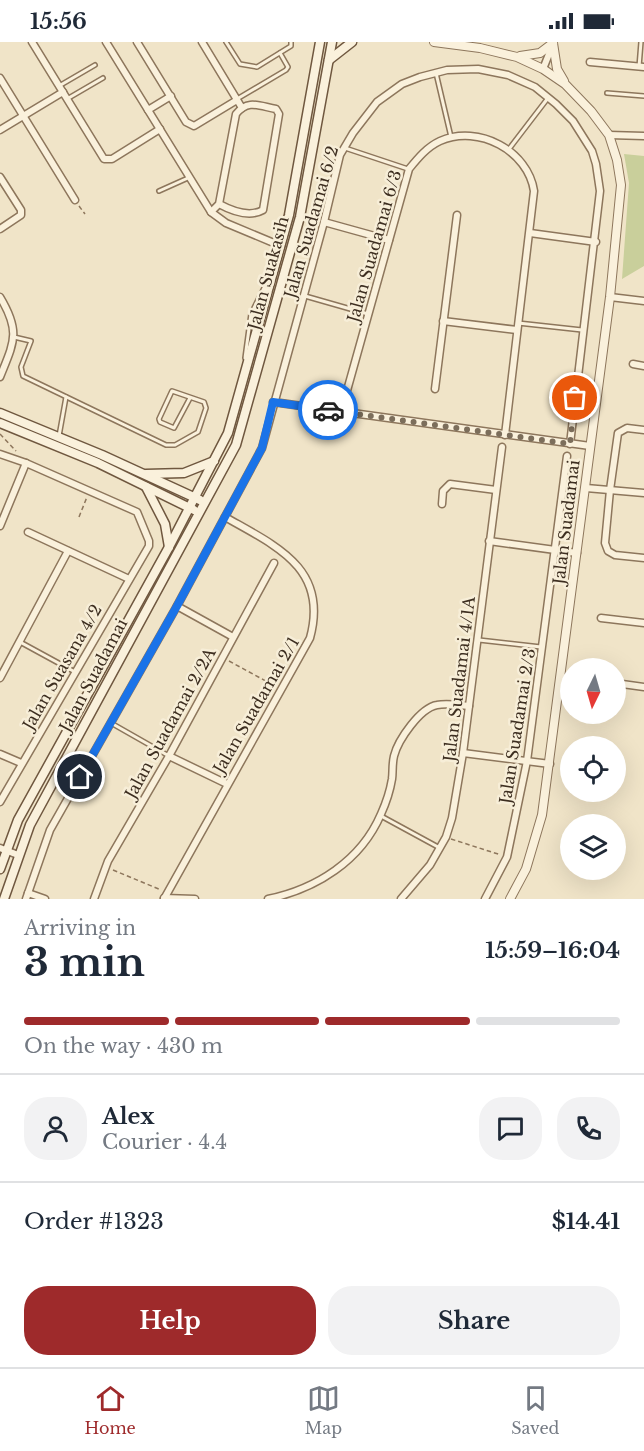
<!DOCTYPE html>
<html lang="en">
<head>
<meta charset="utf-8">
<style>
  :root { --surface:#fff; --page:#f2f2f3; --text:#1f2937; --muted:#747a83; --line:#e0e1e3; --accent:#9e2a2b }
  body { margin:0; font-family:"Libre Baskerville",serif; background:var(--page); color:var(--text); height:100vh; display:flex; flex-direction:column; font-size:22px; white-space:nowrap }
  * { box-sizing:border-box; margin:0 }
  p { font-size:20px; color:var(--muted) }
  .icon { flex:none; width:33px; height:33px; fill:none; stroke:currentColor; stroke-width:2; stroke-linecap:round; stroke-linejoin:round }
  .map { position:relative; height:857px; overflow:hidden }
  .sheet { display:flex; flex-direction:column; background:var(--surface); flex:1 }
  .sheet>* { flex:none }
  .needle { width:39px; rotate:185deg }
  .tools { position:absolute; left:560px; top:616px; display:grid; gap:12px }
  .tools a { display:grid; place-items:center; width:66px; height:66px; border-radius:50%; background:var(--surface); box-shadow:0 6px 24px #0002; font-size:30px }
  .pin { position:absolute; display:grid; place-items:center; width:51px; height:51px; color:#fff; margin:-26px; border:3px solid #fff; border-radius:50%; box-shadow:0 2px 6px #0007 }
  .courier { position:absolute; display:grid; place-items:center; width:60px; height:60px; margin:-30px; border:4px solid #1a73e8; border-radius:50%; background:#fff; color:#222; box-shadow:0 2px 8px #0007 }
  .overview em { font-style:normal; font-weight:700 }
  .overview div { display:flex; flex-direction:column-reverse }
  .overview { display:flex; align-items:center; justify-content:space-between; height:102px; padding:0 24px }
  h1 { font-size:39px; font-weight:700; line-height:45px }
  .bar { display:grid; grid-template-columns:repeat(4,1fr); gap:9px 6px; align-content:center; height:72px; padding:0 24px }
  .bar i { height:8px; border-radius:4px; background:var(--line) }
  .bar .selected { background:var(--accent) }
  .bar p { grid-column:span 4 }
  .line { display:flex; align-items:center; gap:15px; padding:0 24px; border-top:2px solid var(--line) }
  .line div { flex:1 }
  .round { display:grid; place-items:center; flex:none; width:63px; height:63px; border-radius:24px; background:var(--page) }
  .button { display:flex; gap:12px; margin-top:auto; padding:12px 24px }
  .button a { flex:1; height:69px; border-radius:24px; background:var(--accent); color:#fff; font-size:24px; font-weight:700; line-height:69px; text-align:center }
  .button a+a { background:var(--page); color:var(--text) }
  .status { display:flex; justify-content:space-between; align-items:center; height:42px; padding:0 30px; background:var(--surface); direction:ltr }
  .status svg { height:16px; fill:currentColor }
  .menu { display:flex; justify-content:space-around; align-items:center; height:84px; border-top:2px solid var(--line); background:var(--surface); font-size:16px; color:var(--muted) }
  .menu a { display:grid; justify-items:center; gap:3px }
  .menu .selected { color:var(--accent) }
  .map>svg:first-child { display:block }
</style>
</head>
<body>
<div class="status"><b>15:56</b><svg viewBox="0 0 49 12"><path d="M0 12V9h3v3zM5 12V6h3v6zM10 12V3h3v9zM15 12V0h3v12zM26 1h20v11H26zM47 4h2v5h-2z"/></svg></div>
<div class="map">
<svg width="644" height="857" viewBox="0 0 644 857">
  <rect width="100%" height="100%" fill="#f0e4c8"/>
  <!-- green -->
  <path fill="#c9cf9b" d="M624 112 644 114V224L622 237 629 141Z"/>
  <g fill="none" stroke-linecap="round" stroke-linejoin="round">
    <defs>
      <g id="service">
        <path d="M226 0 240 22 257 25 291 4V0"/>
        <path d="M639 25 641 0"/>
        <path d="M436 31 451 95"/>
        <path d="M59 44 95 23"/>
        <path d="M607 51 644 54"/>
        <path d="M67 57 103 36"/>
        <path d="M237 57 286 28 288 25 280 11"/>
        <path d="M345 106 408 127"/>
        <path d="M509 107 548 56"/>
        <path d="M159 149 188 136"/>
        <path d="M305 254 368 272"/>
        <path d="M518 281 582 288"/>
        <path d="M14 295 31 299 21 325 23 334 166 403H175L198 390 206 366 204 360 172 349 159 377 160 380 174 386 190 356"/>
        <path d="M245 316 251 272 266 242"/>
        <path d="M59 394 66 355"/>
        <path d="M479 598 541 605"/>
        <path d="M20 600 75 630"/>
        <path d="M111 681 169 714"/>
        <path d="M381 774 438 805"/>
      </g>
      <g id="minor">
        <path d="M32 0 104 117H112L160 87"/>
        <path d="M106 0 211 170 226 181 281 204"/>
        <path d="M137 0 186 80 194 84 237 58"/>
        <path d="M202 0 242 66"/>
        <path d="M590 20 644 25"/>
        <path d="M543 27 553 2"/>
        <path d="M0 36 75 158"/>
        <path d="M148 68 171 54"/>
        <path d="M0 88 63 50"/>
        <path d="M609 93 644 94"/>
        <path d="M0 135 21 168V173L0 187"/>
        <path d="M211 170 219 162 236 72C248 57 259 64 276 67L279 72 263 168C249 176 232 169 219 162"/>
        <path d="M324 180 389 198"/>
        <path d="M530 191 596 200"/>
        <path d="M0 255C21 290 14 300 0 335"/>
        <path d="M610 255 644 259"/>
        <path d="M443 279 517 288"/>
        <path d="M633 322 644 324"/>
        <path d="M435 347 457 173"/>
        <path d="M273 360 590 404"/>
        <path d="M341 370 409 127C418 116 427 105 440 99 479 82 528 109 534 149L505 393"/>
        <path d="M644 388 627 386 618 391 610 448 605 501 608 509 615 513 644 516"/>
        <path d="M0 412 26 421 137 470 149 499V504L0 760"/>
        <path d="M586 446 644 451"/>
        <path d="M442 462 443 449 450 442 496 448"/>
        <path d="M0 484 26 421"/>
        <path d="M28 490 129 537"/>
        <path d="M489 499 577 511"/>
        <path d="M177 564 233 595"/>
        <path d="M601 576 644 581"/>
        <path d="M561 635 570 636"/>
        <path d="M0 636 68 509"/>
        <path d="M615 641 644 645"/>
        <path d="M463 711 550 722"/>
        <path d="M0 712 21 721"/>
        <path d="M169 714 227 742"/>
        <path d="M0 806 18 813"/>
        <path d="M28 851 45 857"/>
        <path d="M164 856 195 857"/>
        <path d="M26 857 50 788 177 564 262 406 324 180 340 113 353 91 377 60 402 42 420 35 447 28 478 27 508 33 535 45 556 62 573 79 592 109 596 122 600 149 570 402"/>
        <path d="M94 857 108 819 169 714 274 521"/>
        <path d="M164 857 310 596C329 526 276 504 225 475"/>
        <path d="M268 857C316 847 361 819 381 772 386 761 390 749 392 737 393 730 392 722 394 714 398 698 420 666 437 663 447 661 459 663 469 664"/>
        <path d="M401 857 430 823 446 795 452 776 463 711 502 405"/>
        <path d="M485 857 507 815 527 719 567 414"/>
      </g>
      <g id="tertiary">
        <path d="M434 0 480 6 517 15 543 27 565 42 591 69 609 93 617 118 621 143 610 255 542 773 526 827 510 857"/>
        <path d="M553 1 557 27 564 39"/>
        <path d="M520 14 540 11 553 1"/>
      </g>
      <g id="secondary">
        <path d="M329 18 352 0"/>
        <path d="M0 371 102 413 200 458"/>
        <path d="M0 381 98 421 194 468"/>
        <path d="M146 432 184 431 214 419"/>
        <path d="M146 445 165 482 169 505"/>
        <path d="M0 827 18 778 169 505 228 391 289 173 320 0"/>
        <path d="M4 857 30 783 236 403 300 175 332 0"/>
      </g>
    </defs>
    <!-- service casing -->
    <use href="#service" stroke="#8d765c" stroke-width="6"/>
    <!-- minor casing -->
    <use href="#minor" stroke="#8d765c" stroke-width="9"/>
    <!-- tertiary casing -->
    <use href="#tertiary" stroke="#8d765c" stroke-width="10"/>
    <!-- secondary casing -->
    <use href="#secondary" stroke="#6f573f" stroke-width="11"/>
    <!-- path -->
    <g stroke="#8d765c" stroke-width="1.5" stroke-dasharray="4.5 3" stroke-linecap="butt">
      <path d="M79 164 85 172"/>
      <path d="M0 392 16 409"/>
      <path d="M79 475 87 455"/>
      <path d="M229 619 275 644"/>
      <path d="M451 797 501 813"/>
      <path d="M113 828 161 848"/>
    </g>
    <!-- service -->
    <use href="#service" stroke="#faf1dc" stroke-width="3"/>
    <!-- minor -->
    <use href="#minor" stroke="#faf1dc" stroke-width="6"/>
    <!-- tertiary -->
    <use href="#tertiary" stroke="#faf1dc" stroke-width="8"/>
    <!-- secondary -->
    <use href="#secondary" stroke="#faf1dc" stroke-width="8"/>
  </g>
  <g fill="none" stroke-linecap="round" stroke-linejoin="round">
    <!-- done -->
    <path stroke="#7c6e5b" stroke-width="6" stroke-dasharray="0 10.8" d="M328 368 570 402 575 356"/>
    <!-- route -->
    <path stroke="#1a73e8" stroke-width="8" d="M80 735 177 564 262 406 273 360 328 368"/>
  </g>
  <g text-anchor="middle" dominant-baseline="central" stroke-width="5" stroke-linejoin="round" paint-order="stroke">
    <!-- street labels -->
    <g font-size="16" fill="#3d2e20" stroke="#f7eed8">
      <text transform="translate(311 180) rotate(-74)">Jalan Suadamai 6/2</text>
      <text transform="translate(374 204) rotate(-74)">Jalan Suadamai 6/3</text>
      <text transform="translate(268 231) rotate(-75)">Jalan Suakasih</text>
      <text transform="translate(566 480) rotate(-83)">Jalan Suadamai</text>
      <text transform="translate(62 625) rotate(-60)">Jalan Suasana 4/2</text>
      <text transform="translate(93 633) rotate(-62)">Jalan Suadamai</text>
      <text transform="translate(459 637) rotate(-83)">Jalan Suadamai 4/1A</text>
      <text transform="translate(256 663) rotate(-60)">Jalan Suadamai 2/1</text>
      <text transform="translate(170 681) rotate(-61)">Jalan Suadamai 2/2A</text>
      <text transform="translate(517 684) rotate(-81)">Jalan Suadamai 2/3</text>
    </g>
  </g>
</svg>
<div class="tools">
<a><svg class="needle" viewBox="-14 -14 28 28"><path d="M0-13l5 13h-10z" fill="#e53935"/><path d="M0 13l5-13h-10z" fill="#747a83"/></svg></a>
<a><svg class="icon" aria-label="locate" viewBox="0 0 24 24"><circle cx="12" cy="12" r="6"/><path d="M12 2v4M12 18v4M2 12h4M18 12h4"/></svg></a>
<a><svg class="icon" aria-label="layers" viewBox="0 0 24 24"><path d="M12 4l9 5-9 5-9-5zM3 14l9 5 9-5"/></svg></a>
</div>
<div class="pin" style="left:575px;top:356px;background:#ea580c"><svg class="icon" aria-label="bag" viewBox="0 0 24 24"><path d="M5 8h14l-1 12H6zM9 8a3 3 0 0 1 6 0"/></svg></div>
<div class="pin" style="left:80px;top:735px;background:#1f2937"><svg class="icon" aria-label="home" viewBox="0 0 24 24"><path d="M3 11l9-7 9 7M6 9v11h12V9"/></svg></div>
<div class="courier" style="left:328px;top:368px"><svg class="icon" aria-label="car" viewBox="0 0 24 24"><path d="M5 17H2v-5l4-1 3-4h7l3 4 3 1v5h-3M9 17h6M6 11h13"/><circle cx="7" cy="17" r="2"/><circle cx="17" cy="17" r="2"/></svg></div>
</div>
<section class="sheet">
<div class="overview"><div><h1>3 min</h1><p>Arriving in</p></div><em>15:59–16:04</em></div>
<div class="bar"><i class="selected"></i><i class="selected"></i><i class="selected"></i><i></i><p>On the way · 430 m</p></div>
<div class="line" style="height:108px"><a class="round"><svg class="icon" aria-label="person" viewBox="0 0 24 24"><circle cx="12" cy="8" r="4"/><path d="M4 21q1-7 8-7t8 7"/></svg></a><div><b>Alex</b><p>Courier · 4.4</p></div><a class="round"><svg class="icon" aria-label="chat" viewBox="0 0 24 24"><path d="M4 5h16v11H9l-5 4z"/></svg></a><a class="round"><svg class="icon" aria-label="phone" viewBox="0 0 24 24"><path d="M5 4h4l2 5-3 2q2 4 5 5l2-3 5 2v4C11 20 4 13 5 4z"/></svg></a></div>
<div class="line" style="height:78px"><div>Order #1323</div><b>$14.41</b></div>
<div class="button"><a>Help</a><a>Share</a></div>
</section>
<nav class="menu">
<a class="selected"><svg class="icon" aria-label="home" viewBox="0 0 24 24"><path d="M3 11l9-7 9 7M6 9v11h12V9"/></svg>Home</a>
<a><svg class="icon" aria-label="map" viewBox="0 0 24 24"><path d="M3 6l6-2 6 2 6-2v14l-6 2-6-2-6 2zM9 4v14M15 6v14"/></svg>Map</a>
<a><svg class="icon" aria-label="saved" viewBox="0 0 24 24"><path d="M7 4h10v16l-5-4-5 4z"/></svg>Saved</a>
</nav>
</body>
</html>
